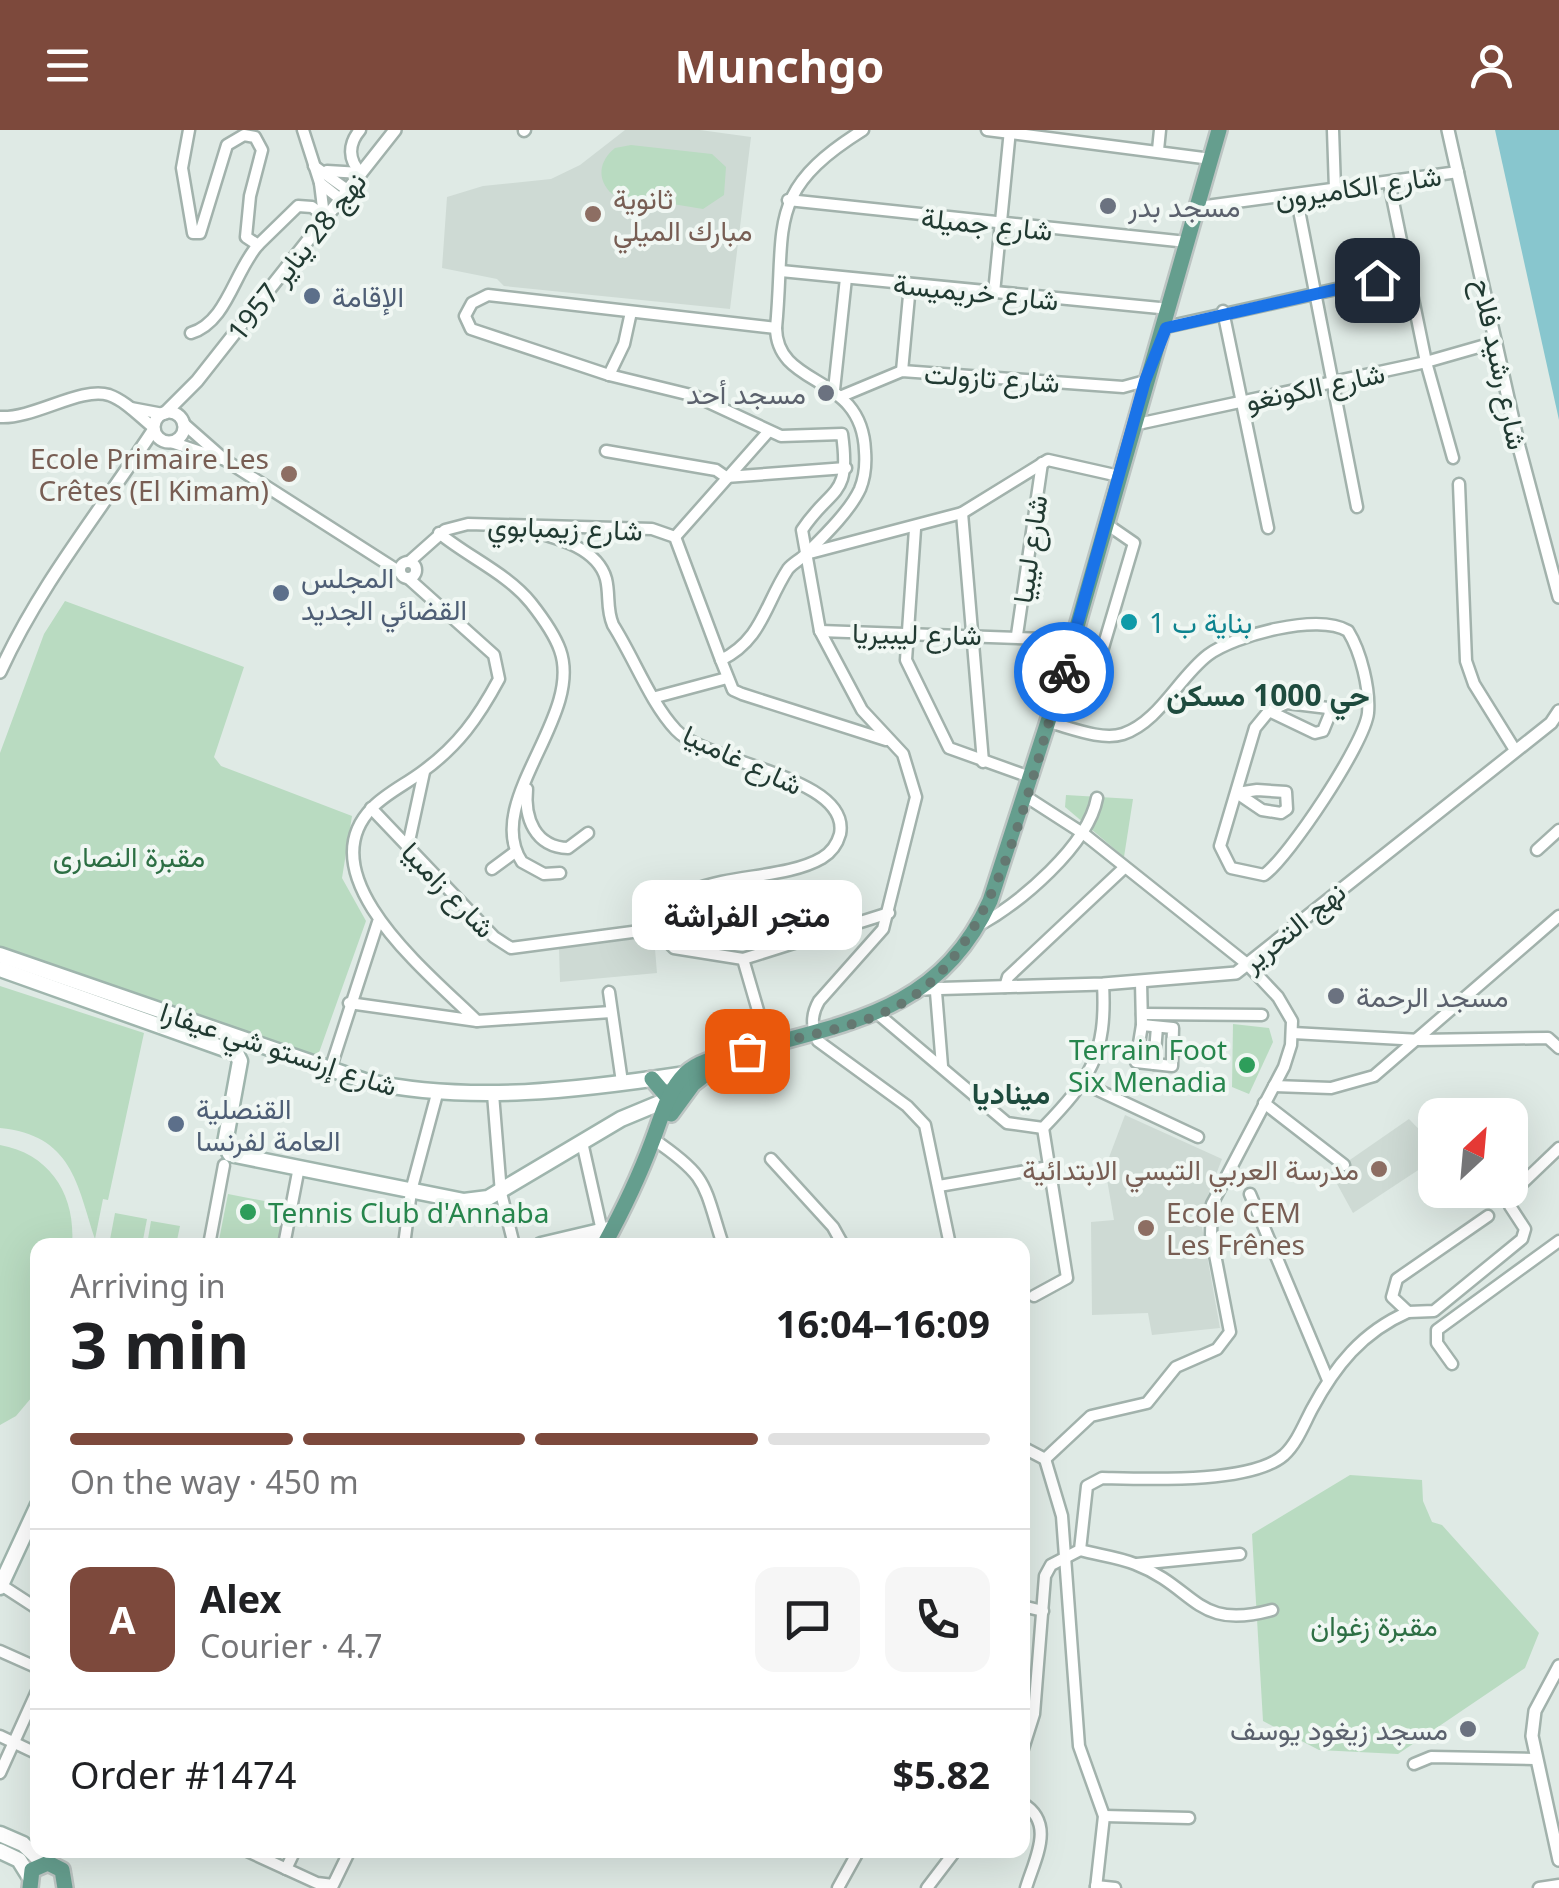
<!DOCTYPE html>
<html lang="en">
<head>
<meta charset="utf-8">
<style>
  :root { --surface:#fff; --page:#f6f6f6; --text:#202124; --muted:#757577; --line:#e0e0e0; --accent:#7d493c }
  body { margin:0; font-family:"Noto Sans",Vazirmatn,sans-serif; background:var(--page); color:var(--text); height:100vh; display:flex; flex-direction:column; font-size:38px; white-space:nowrap }
  * { box-sizing:border-box; margin:0 }
  p { font-size:32px; color:var(--muted) }
  .icon { flex:none; width:55px; height:55px; fill:none; stroke:currentColor; stroke-width:2; stroke-linecap:round; stroke-linejoin:round }
  .map { position:relative; flex:1; overflow:hidden }
  .details { position:absolute; left:30px; top:1108px; width:1000px; height:620px; display:flex; flex-direction:column; background:var(--surface); border-radius:20px; box-shadow:0 10px 40px #0002 }
  .details>* { flex:none }
  .needle { width:65px; rotate:26deg }
  .tools { position:absolute; left:1418px; top:968px; display:grid; gap:20px }
  .tools a { display:grid; place-items:center; width:110px; height:110px; border-radius:20px; background:var(--surface); box-shadow:0 10px 40px #0002; font-size:50px }
  .pin { position:absolute; display:grid; place-items:center; width:85px; height:85px; color:#fff; margin:-42px; border-radius:20px; box-shadow:0 5px 15px #0006 }
  .courier { position:absolute; display:grid; place-items:center; width:100px; height:100px; margin:-50px; border:8px solid #1a73e8; border-radius:50%; background:#fff; color:#222; box-shadow:0 2px 12px #0007 }
  .bubble { position:absolute; height:70px; border-radius:20px; background:var(--surface); box-shadow:0 10px 40px #0002; font-size:32px; font-weight:700; line-height:70px; text-align:center }
  .head em { font-style:normal; font-weight:700 }
  .head div { display:flex; flex-direction:column-reverse }
  .head { display:flex; align-items:center; justify-content:space-between; height:170px; padding:0 40px }
  h1 { font-size:65px; font-weight:700; line-height:75px }
  .bar { display:grid; grid-template-columns:repeat(4,1fr); gap:15px 10px; align-content:center; height:120px; padding:0 40px }
  .bar i { height:12px; border-radius:8px; background:var(--line) }
  .bar .current { background:var(--accent) }
  .bar p { grid-column:span 4 }
  .line { display:flex; align-items:center; gap:25px; padding:0 40px; border-top:2px solid var(--line) }
  .line div { flex:1 }
  .round { display:grid; place-items:center; flex:none; width:105px; height:105px; border-radius:20px; background:var(--page) }
  header { display:flex; justify-content:space-between; align-items:center; height:130px; padding:0 40px; background:var(--accent); color:#fff; font-size:45px; font-weight:700 }
  .map>svg:first-child { display:block }
</style>
</head>
<body>
<header><svg class="icon" aria-label="menu" viewBox="0 0 24 24"><path d="M4 6h16M4 12h16M4 18h16"/></svg>Munchgo<svg class="icon" aria-label="person" viewBox="0 0 24 24"><circle cx="12" cy="8" r="4"/><path d="M4 21q1-7 8-7t8 7"/></svg></header>
<div class="map">
<svg width="1559" height="1758" viewBox="0 0 1559 1758">
  <rect width="100%" height="100%" fill="#dfeae5"/>
  <!-- built -->
  <g fill="#cedad4">
    <path d="M625 0H700L751 7 730 179 504 156 497 149 442 138 447 67 483 56 551 49 580 35Z"/>
    <path d="M654 807 657 843 560 852 559 817Z"/>
    <path d="M1125 985 1222 1029 1200 1086 1220 1198 1152 1205 1148 1183 1092 1185 1091 1092 1114 1090 1105 1038Z"/>
    <path d="M1409 989 1435 1016V1029L1353 1083 1331 1043Z"/>
  </g>
  <!-- green -->
  <g fill="#b9dbc1">
    <path d="M631 15 712 24 726 37 724 65 703 79 612 64C596 49 599 31 615 18Z"/>
    <path d="M65 471 244 537 214 627 221 636 352 686 342 748 366 791 316 931 0 818V623L44 504Z"/>
    <path d="M1066 665 1133 669 1124 727 1065 677Z"/>
    <path d="M0 856 144 903 108 1070 103 1069 95 1109C77 1054 72 1005 0 998Z"/>
    <path d="M1233 894 1269 898 1273 912 1249 964 1232 957Z"/>
    <path d="M0 1015C51 1024 76 1066 72 1115H38L37 1261 16 1286 0 1295Z"/>
    <path d="M228 1064 285 1075 277 1115H218Z"/>
    <path d="M115 1083 147 1089 142 1115H109Z"/>
    <path d="M151 1091 180 1096 176 1115H147Z"/>
    <path d="M1350 1345 1422 1350 1423 1371 1432 1392 1442 1395 1539 1503 1525 1538 1398 1624 1319 1620 1263 1591 1252 1404Z"/>
  </g>
  <!-- water -->
  <path fill="#88c6ce" d="M1495 0H1559V290Z"/>
  <g fill="none" stroke-linecap="round" stroke-linejoin="round">
    <defs>
      <g id="minor">
        <path d="M189 0 182 38 193 103H200L227 15 244 5 255 7 262 20 250 66 246 107 258 115 298 76 312 77 324 86"/>
        <path d="M303 0 320 53 339 68"/>
        <path d="M360 0C348 14 348 30 361 43"/>
        <path d="M987 0 1211 29"/>
        <path d="M1333 0 1335 59"/>
        <path d="M524 1 525 0"/>
        <path d="M1158 20 1160 0"/>
        <path d="M314 36 346 59"/>
        <path d="M327 41 361 43"/>
        <path d="M1389 52 1426 232 1453 328"/>
        <path d="M320 53 324 86"/>
        <path d="M1296 65 1357 377"/>
        <path d="M788 70 1187 112"/>
        <path d="M1199 77 1458 42"/>
        <path d="M781 141 1170 179"/>
        <path d="M994 163 1010 0"/>
        <path d="M1223 181 1268 398"/>
        <path d="M1166 197 1408 143"/>
        <path d="M776 198 488 165 472 173 465 186 471 199 609 245 695 266 781 306 842 304C851 369 832 355 802 400L820 501 862 580 903 624 916 667 883 799 819 871C811 885 811 897 818 911L907 976 925 995 950 1115"/>
        <path d="M191 203C227 192 234 142 258 115"/>
        <path d="M902 241 910 155"/>
        <path d="M609 245 624 214 631 182"/>
        <path d="M834 260 846 148"/>
        <path d="M842 266 902 241 1123 257 1145 251"/>
        <path d="M131 278 163 284"/>
        <path d="M0 287C34 289 81 256 109 265 126 271 140 287 154 298"/>
        <path d="M183 293 225 330 400 442"/>
        <path d="M1133 295 1426 232 1496 212"/>
        <path d="M171 312 222 329"/>
        <path d="M606 321 716 340 726 347 846 338"/>
        <path d="M1459 354 1466 531 1474 554 1515 620"/>
        <path d="M962 383 983 632"/>
        <path d="M521 398C549 406 597 415 606 449 610 465 606 479 613 495 634 528 650 572 676 600 707 634 851 646 840 704 837 715 832 722 822 728 772 757 676 736 655 799L674 818 743 829 768 915"/>
        <path d="M915 399 906 530 949 618 1030 647"/>
        <path d="M439 403C468 427 508 444 531 473 542 487 554 503 560 520 584 587 482 672 522 732L544 744 560 743"/>
        <path d="M675 407 768 302"/>
        <path d="M806 424 962 383 1048 330 1119 346"/>
        <circle cx="408" cy="440" r="8"/>
        <path d="M409 432 445 400 468 394 652 399 675 407 721 530C762 510 765 474 788 439 793 433 800 430 806 424 823 407 850 381 860 359 865 347 866 334 865 321 862 242 777 259 776 198 786 94 764 62 863 0"/>
        <path d="M408 448 494 525 499 549C478 588 458 616 422 642 406 654 385 664 372 678 305 747 434 848 477 891"/>
        <path d="M820 501 1074 510"/>
        <path d="M1017 505 1042 333"/>
        <path d="M721 530 733 560 742 564 886 610"/>
        <path d="M1064 542 1094 548 1134 413 1105 393"/>
        <path d="M656 567 727 548"/>
        <path d="M1287 573 1328 578 1330 584 1323 601 1315 603 1269 581Z"/>
        <path d="M1048 592C1069 597 1101 611 1123 604 1159 592 1179 547 1208 525 1235 505 1318 483 1348 501 1361 522 1370 559 1368 583 1365 613 1289 727 1264 745L1231 738 1220 716 1255 598 1269 581"/>
        <path d="M527 659C524 688 535 717 568 718L588 703"/>
        <path d="M1257 660 1286 662 1287 679 1281 683 1262 680 1237 663Z"/>
        <path d="M1025 666 1084 704 1247 834 1278 867 1292 891 1291 915 1284 937 1212 1074 1211 1104 1230 1202 1217 1219 1176 1237 1147 1273 1091 1286 1045 1329"/>
        <path d="M371 678 494 807 511 818 655 799"/>
        <path d="M408 716 424 642"/>
        <path d="M1537 720 1559 700"/>
        <path d="M492 739 515 722"/>
        <path d="M978 796C1020 773 1088 716 1097 668"/>
        <path d="M743 829 889 783"/>
        <path d="M1141 852 1142 895 1136 932 1154 934"/>
        <path d="M1005 857 1008 847 1124 738"/>
        <path d="M609 862 622 952"/>
        <path d="M936 862 942 936"/>
        <path d="M349 873 477 891 611 882"/>
        <path d="M878 884 1007 993 1043 998C1090 949 1107 925 1103 854"/>
        <path d="M1142 884 1262 885"/>
        <path d="M1142 895 1173 898 1172 936 1154 934 1157 897"/>
        <path d="M1293 903 1420 910 1548 908 1559 918"/>
        <path d="M330 940 378 792"/>
        <path d="M1085 954 1198 1007"/>
        <path d="M1274 956 1331 958 1374 946 1559 786"/>
        <path d="M493 964 501 1063 514 1115"/>
        <path d="M1264 973 1344 1035"/>
        <path d="M653 1009C709 1047 703 1053 723 1115"/>
        <path d="M582 1012 602 1101"/>
        <path d="M771 1029 833 1097 843 1115"/>
        <path d="M939 1056 1049 1037"/>
        <path d="M1250 1064 1328 1250"/>
        <path d="M1488 1086 1397 1149 1392 1167 1408 1182 1434 1181 1522 1109 1525 1099 1510 1076 1512 1063 1559 1018"/>
        <path d="M209 1115 224 1035"/>
        <path d="M284 1115 299 1037"/>
        <path d="M404 1115 411 1061 437 964"/>
        <path d="M1034 1166 1067 1148 1043 998"/>
        <path d="M1452 1234 1437 1213V1200L1559 1111"/>
        <path d="M1022 1317 1045 1329"/>
        <path d="M1045 1329 1062 1386 1079 1616 1104 1686 1096 1758"/>
        <path d="M1080 1420C1098 1425 1118 1427 1135 1434 1197 1458 1195 1501 1272 1480"/>
        <path d="M1137 1434 1240 1424"/>
        <path d="M1 1455 38 1479"/>
        <path d="M1022 1476 1043 1481"/>
        <path d="M0 1521 38 1538"/>
        <path d="M0 1606 38 1624"/>
        <path d="M1022 1622 1034 1584 1045 1446 1051 1435 1080 1420 1087 1356 1102 1348C1146 1349 1251 1354 1284 1325 1297 1313 1304 1294 1312 1279 1335 1236 1362 1202 1408 1182"/>
        <path d="M1414 1634 1431 1627 1535 1629"/>
        <path d="M0 1643 38 1559"/>
        <path d="M1022 1673C1056 1693 1035 1728 1026 1758"/>
        <path d="M1104 1686 1189 1688"/>
        <path d="M245 1720 317 1753 333 1755 350 1720"/>
        <path d="M286 1739 295 1720"/>
        <path d="M1096 1756 1115 1758"/>
        <path d="M838 1758 859 1720"/>
        <path d="M927 1758 956 1720"/>
        <path d="M1539 1758 1559 1755"/>
      </g>
      <g id="tertiary">
        <path d="M1448 0 1519 317 1559 467"/>
        <circle cx="169" cy="297" r="15"/>
        <path d="M165 283 197 251 395 0"/>
        <path d="M0 542C40 454 101 380 154 299"/>
        <path d="M923 859 1103 854 1236 843 1551 593 1559 581"/>
        <path d="M1559 1536 1535 1581 1532 1606 1559 1730"/>
      </g>
      <g id="secondary">
        <path d="M0 825 365 951C471 974 579 960 686 944"/>
        <path d="M0 839 236 923 240 931 225 1013 230 1024 464 1071 488 1068 621 989 674 967"/>
        <path d="M541 1115 613 1098"/>
        <path d="M0 1457 38 1375"/>
        <path d="M0 1704 23 1714 43 1733"/>
        <path d="M0 1721 19 1730 29 1746"/>
      </g>
      <g id="primary">
        <path d="M652 949 669 969"/>
        <path d="M671 984 693 954 716 936"/>
        <path d="M604 1115C622 1082 639 1047 652 1012 661 989 667 962 685 944 702 928 728 926 749 920 852 892 941 879 990 771L1064 542 1219 0"/>
        <path d="M30 1758 32 1740 48 1733 62 1740 65 1758"/>
      </g>
    </defs>
    <!-- minor casing -->
    <use href="#minor" stroke="#a2b2ac" stroke-width="15"/>
    <!-- tertiary casing -->
    <use href="#tertiary" stroke="#a2b2ac" stroke-width="16"/>
    <!-- secondary casing -->
    <use href="#secondary" stroke="#9fb5ad" stroke-width="19"/>
    <!-- primary casing -->
    <use href="#primary" stroke="#bcc4c2" stroke-width="20"/>
    <!-- minor -->
    <use href="#minor" stroke="#fff" stroke-width="10"/>
    <!-- tertiary -->
    <use href="#tertiary" stroke="#fff" stroke-width="11"/>
    <!-- secondary -->
    <use href="#secondary" stroke="#fff" stroke-width="14"/>
    <!-- primary -->
    <use href="#primary" stroke="#659e8e" stroke-width="15"/>
  </g>
  <g fill="none" stroke-linecap="round" stroke-linejoin="round">
    <!-- done -->
    <path stroke="#647871" stroke-width="10" stroke-dasharray="0 18" d="M747 921C796 906 854 900 899 875 1001 820 1030 645 1064 542"/>
    <!-- route -->
    <path stroke="#1a73e8" stroke-width="12" d="M1064 542 1145 251 1166 198 1377 150"/>
  </g>
  <!-- markers -->
  <g fill="#6b7280" stroke="#f0f7f3" stroke-width="4">
    <circle cx="1108" cy="76" r="10"/>
    <circle cx="826" cy="263" r="10"/>
    <circle cx="1336" cy="866" r="10"/>
    <circle cx="1468" cy="1599" r="10"/>
  </g>
  <g fill="#8d6e63" stroke="#f0f7f3" stroke-width="4">
    <circle cx="593" cy="84" r="10"/>
    <circle cx="289" cy="344" r="10"/>
    <circle cx="1379" cy="1039" r="10"/>
    <circle cx="1146" cy="1098" r="10"/>
  </g>
  <g fill="#5c6f8a" stroke="#f0f7f3" stroke-width="4">
    <circle cx="312" cy="166" r="10"/>
    <circle cx="281" cy="463" r="10"/>
    <circle cx="176" cy="994" r="10"/>
  </g>
  <circle fill="#0f9aa8" stroke="#f0f7f3" stroke-width="4" cx="1129" cy="492" r="10"/>
  <g fill="#2e9e5b" stroke="#f0f7f3" stroke-width="4">
    <circle cx="1247" cy="935" r="10"/>
    <circle cx="248" cy="1082" r="10"/>
  </g>
  <g text-anchor="middle" dominant-baseline="central" stroke-width="8" stroke-linejoin="round" paint-order="stroke">
    <!-- street labels -->
    <g font-size="28" fill="#213a32" stroke="#f0f7f3">
      <text transform="translate(1358 56) rotate(-8)">شارع الكاميرون</text>
      <text transform="translate(987 93) rotate(6)">شارع جميلة</text>
      <text transform="translate(296 126) rotate(-52)">نهج 28 يناير 1957</text>
      <text transform="translate(976 161) rotate(6)">شارع خريميسة</text>
      <text transform="translate(1501 234) rotate(78)">شارع رشيد فلاح</text>
      <text transform="translate(992 247) rotate(4)">شارع تازولت</text>
      <text transform="translate(1315 256) rotate(-12)">شارع الكونغو</text>
      <text transform="translate(565 397) rotate(2)">شارع زيمبابوي</text>
      <text transform="translate(1029 419) rotate(-82)">شارع ليبيا</text>
      <text transform="translate(917 503) rotate(1)">شارع ليبيريا</text>
      <text transform="translate(743 629) rotate(25)">شارع غامبيا</text>
      <text transform="translate(449 759) rotate(46)">شارع زامبيا</text>
      <text transform="translate(1293 796) rotate(-39)">نهج التحرير</text>
      <text transform="translate(279 918) rotate(18)">شارع إرنستو شي عيفارا</text>
    </g>
    <!-- education labels -->
    <g font-size="28" fill="#785e54" stroke="#f0f7f3" text-anchor="start">
      <text x="613" y="68">ثانوية<tspan x="613" dy="32">مبارك الميلي</tspan></text>
      <text x="269" y="328" text-anchor="end">Ecole Primaire Les<tspan x="269" dy="32">Crêtes (El Kimam)</tspan></text>
      <text x="1359" y="1039" text-anchor="end">مدرسة العربي التبسي الابتدائية</text>
      <text x="1166" y="1082">Ecole CEM<tspan x="1166" dy="32">Les Frênes</tspan></text>
    </g>
    <!-- worship labels -->
    <g font-size="28" fill="#5b616d" stroke="#f0f7f3" text-anchor="start">
      <text x="1128" y="76">مسجد بدر</text>
      <text x="806" y="263" text-anchor="end">مسجد أحد</text>
      <text x="1356" y="866">مسجد الرحمة</text>
      <text x="1448" y="1599" text-anchor="end">مسجد زيغود يوسف</text>
    </g>
    <!-- service labels -->
    <g font-size="28" fill="#4e5e75" stroke="#f0f7f3" text-anchor="start">
      <text x="332" y="166">الإقامة</text>
      <text x="301" y="447">المجلس<tspan x="301" dy="32">القضائي الجديد</tspan></text>
      <text x="196" y="978">القنصلية<tspan x="196" dy="32">العامة لفرنسا</tspan></text>
    </g>
    <!-- culture labels -->
    <g font-size="28" fill="#0d838f" stroke="#f0f7f3" text-anchor="start">
      <text x="1149" y="492">بناية ب 1</text>
    </g>
    <!-- park labels -->
    <g font-size="28" fill="#2d6f44" stroke="#f0f7f3">
      <text x="129" y="726">مقبرة النصارى</text>
      <text x="1374" y="1495">مقبرة زغوان</text>
    </g>
    <!-- leisure labels -->
    <g font-size="28" fill="#27864d" stroke="#f0f7f3" text-anchor="end">
      <text x="1227" y="919">Terrain Foot<tspan x="1227" dy="32">Six Menadia</tspan></text>
      <text x="268" y="1082" text-anchor="start">Tennis Club d'Annaba</text>
    </g>
    <!-- neighbourhood labels -->
    <g font-size="30" font-weight="bold" fill="#1e4b3e" stroke="#f0f7f3">
      <text x="1268" y="564">حي 1000 مسكن</text>
      <text x="1011" y="962">ميناديا</text>
    </g>
  </g>
</svg>
<div class="tools">
<a><svg class="needle" viewBox="-14 -14 28 28"><path d="M0-13l5 13h-10z" fill="#e53935"/><path d="M0 13l5-13h-10z" fill="#757577"/></svg></a>
</div>
<div class="pin" style="left:747px;top:921px;background:#ea580c"><svg class="icon" aria-label="bag" viewBox="0 0 24 24"><path d="M5 8h14l-1 12H6zM9 8a3 3 0 0 1 6 0"/></svg></div>
<div class="pin" style="left:1377px;top:150px;background:#1f2937"><svg class="icon" aria-label="home" viewBox="0 0 24 24"><path d="M3 11l9-7 9 7M6 9v11h12V9"/></svg></div>
<div class="courier" style="left:1064px;top:542px"><svg class="icon" aria-label="bike" viewBox="0 0 24 24"><circle cx="6" cy="16" r="4"/><circle cx="18" cy="16" r="4"/><path d="M6 16l4-8h5l3 8M10 8l3 8H6M13 5h3"/></svg></div>
<div class="bubble" style="left:632px;top:750px;width:230px">متجر الفراشة</div>
<section class="details">
<div class="head"><div><h1>3 min</h1><p>Arriving in</p></div><em>16:04–16:09</em></div>
<div class="bar"><i class="current"></i><i class="current"></i><i class="current"></i><i></i><p>On the way · 450 m</p></div>
<div class="line" style="height:180px"><b class="round" style="background:var(--accent);color:#fff">A</b><div><b>Alex</b><p>Courier · 4.7</p></div><a class="round"><svg class="icon" aria-label="chat" viewBox="0 0 24 24"><path d="M4 5h16v11H9l-5 4z"/></svg></a><a class="round"><svg class="icon" aria-label="phone" viewBox="0 0 24 24"><path d="M5 4h4l2 5-3 2q2 4 5 5l2-3 5 2v4C11 20 4 13 5 4z"/></svg></a></div>
<div class="line" style="height:130px"><div>Order #1474</div><b>$5.82</b></div>
</section>
</div>
</body>
</html>
